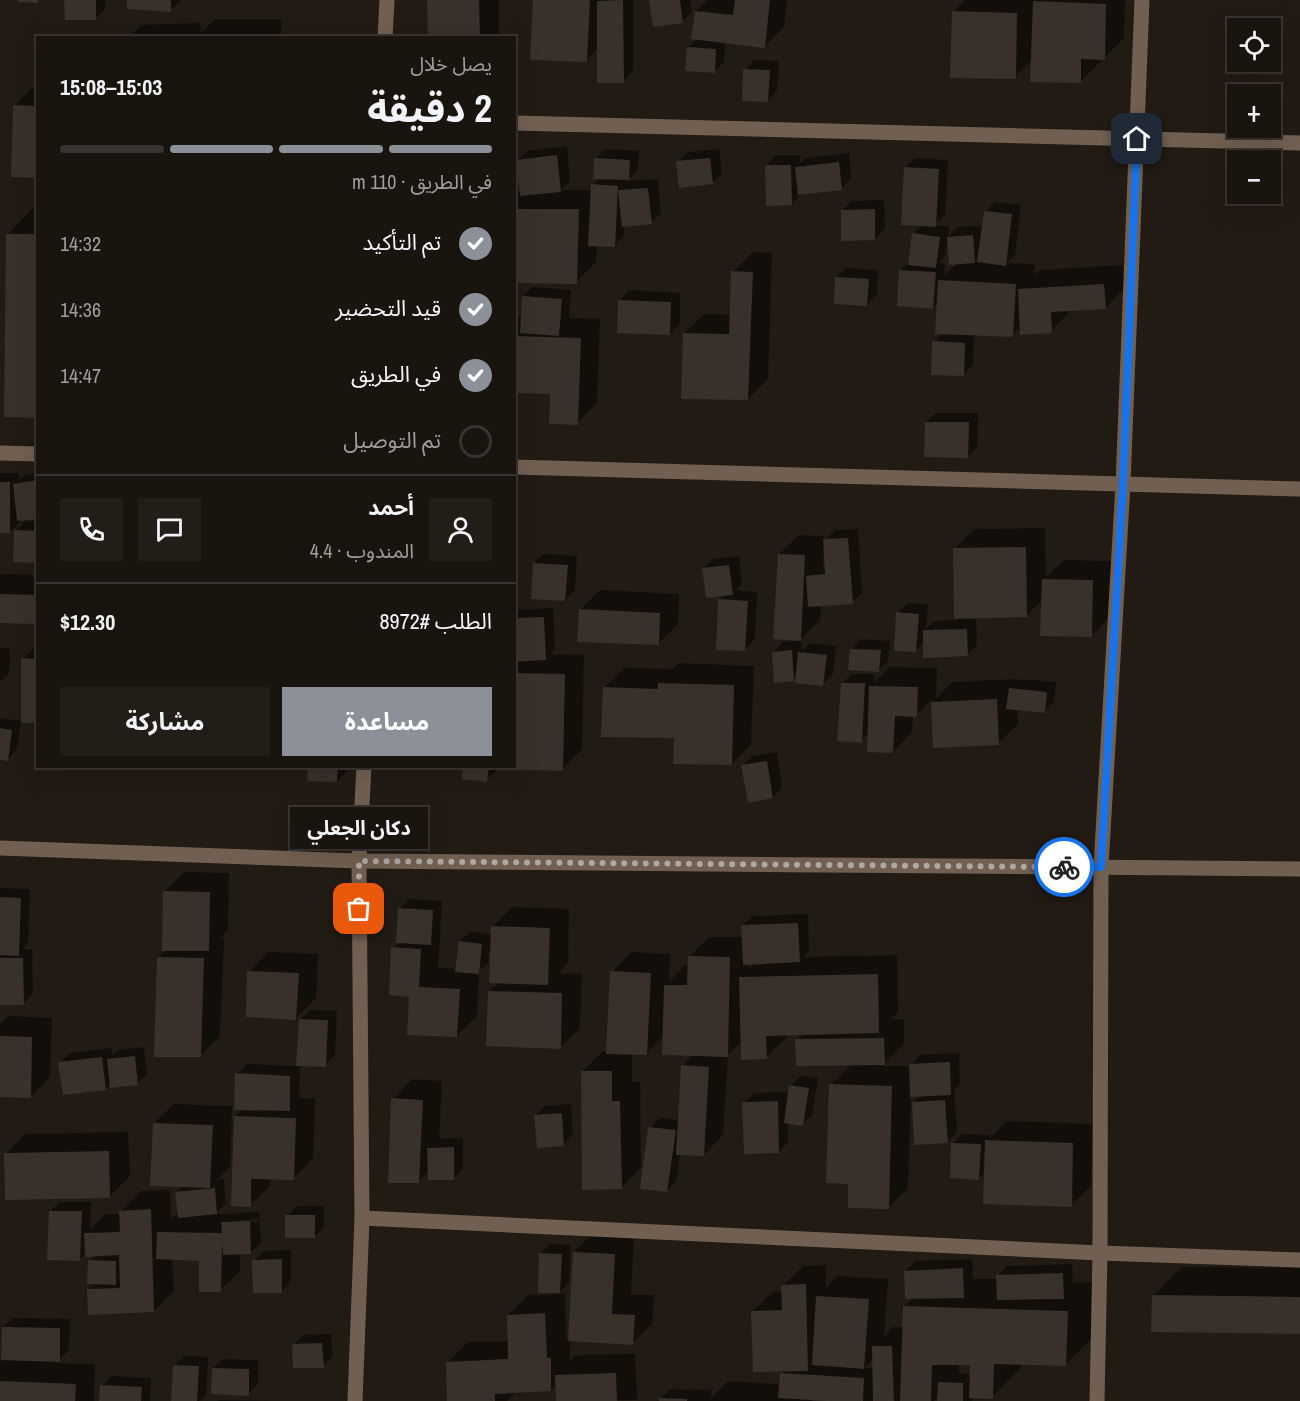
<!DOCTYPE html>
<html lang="ar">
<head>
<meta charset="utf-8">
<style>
  :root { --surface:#1a140f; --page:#231d18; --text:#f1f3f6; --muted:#9f9e9e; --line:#38332f; --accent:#8c9099 }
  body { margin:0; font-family:"Archivo Narrow","Noto Sans Arabic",sans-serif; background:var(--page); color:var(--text); direction:rtl; height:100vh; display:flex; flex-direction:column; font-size:22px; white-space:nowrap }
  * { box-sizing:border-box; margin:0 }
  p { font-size:20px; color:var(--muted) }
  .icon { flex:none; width:33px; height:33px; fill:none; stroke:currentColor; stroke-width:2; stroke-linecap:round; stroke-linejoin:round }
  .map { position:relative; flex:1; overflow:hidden; direction:ltr }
  .sheet { position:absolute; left:36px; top:36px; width:480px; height:732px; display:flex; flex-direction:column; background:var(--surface); border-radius:0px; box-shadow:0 6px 24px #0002,0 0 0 2px var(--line); direction:rtl }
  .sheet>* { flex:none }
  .buttons { position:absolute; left:1227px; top:18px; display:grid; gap:12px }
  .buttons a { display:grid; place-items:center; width:54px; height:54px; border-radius:0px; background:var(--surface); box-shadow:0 6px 24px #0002,0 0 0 2px var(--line); font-size:30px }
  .pin { position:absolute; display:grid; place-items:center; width:51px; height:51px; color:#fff; margin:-26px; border-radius:12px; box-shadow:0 3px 9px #0006 }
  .courier { position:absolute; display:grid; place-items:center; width:60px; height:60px; margin:-30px; border:4px solid #1a73e8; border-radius:50%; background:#fff; color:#222; box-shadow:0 2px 8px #0007 }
  .bubble { position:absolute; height:42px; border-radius:0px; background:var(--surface); box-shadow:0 6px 24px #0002,0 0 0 2px var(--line); font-size:20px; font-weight:700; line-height:42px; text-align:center; direction:rtl }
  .summary em { font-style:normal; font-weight:700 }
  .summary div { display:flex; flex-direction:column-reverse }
  .summary { display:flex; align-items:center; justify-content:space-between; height:102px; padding:0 24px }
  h1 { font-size:39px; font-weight:700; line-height:45px }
  .bar { display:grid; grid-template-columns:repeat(4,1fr); gap:9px 6px; align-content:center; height:72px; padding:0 24px }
  .bar i { height:8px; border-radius:4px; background:var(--line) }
  .bar .current { background:var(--accent) }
  .bar p { grid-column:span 4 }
  .line { display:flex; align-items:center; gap:15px; padding:0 24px; border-top:2px solid var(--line) }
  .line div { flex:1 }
  .round { display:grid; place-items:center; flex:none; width:63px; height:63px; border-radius:0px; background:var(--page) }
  ol { padding:0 24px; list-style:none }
  li { display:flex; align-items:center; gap:18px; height:66px }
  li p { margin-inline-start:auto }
  li .icon { padding:6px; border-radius:50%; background:var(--accent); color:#fff; stroke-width:4 }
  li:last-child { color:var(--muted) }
  li i { width:33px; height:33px; border:3px solid var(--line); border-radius:50% }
  .action { display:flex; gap:12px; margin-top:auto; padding:12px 24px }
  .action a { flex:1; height:69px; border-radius:0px; background:var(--accent); color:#fff; font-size:24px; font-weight:700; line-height:69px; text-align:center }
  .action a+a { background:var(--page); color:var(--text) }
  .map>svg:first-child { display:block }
</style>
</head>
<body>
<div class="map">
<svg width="1300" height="1401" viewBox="0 0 1300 1401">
  <rect width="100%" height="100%" fill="#221b14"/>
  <!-- shadow -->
  <g fill="#0007" fill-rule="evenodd">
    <path d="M66 0H105L106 8 96 18Z"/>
    <path d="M129 0H181L170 10Z"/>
    <path d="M429 0H499V38H430Z"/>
    <path d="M535 0H633V71L624 81 598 48 586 61Z"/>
    <path d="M651 0H690L692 12 682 22Z"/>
    <path d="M707 0H787L784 27 764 47 725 42 724 62 714 72 688 48 697 39 696 11Z"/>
    <path d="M965 0H1125L1124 38 1104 58H1100V62L1080 82 1032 60 1015 77 953 12Z"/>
    <path d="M215 19H281V38H129L141 25 200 23 201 33Z"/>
    <path d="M754 60 779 61 777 91 768 101 745 70Z"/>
    <path d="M35 85 38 86V177L15 105Z"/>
    <path d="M567 146 570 181 561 190H592L593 185 600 178 595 159 605 149 639 151 638 169 626 181 658 179 661 213 651 223 624 226V236L614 246 597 245 596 262 576 282 514 281V191L521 192 518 161 527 151Z"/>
    <path d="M719 149 722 173 712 183 678 161 688 152Z"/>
    <path d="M849 153 851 178 842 188 802 194 792 204 766 165 776 155H800V163L806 158Z"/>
    <path d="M915 158 948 160 945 215 935 225 949 227 948 238 958 227 983 226 985 212 995 202 1021 205 1015 255 1007 263 1035 264 1034 275 1039 270 1123 265 1125 288 1105 308 1071 310 1051 331 1021 327 1012 336 974 334 973 365 963 375 934 342 943 333 938 302 932 308 900 271 910 261 914 233 922 225 906 167ZM947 241H949L957 263 944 276 945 263H939L945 257Z"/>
    <path d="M884 200 885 229 875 239 842 211 852 201Z"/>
    <path d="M36 205H38V416L8 234Z"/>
    <path d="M753 252 772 253 768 379 748 399 684 334 704 314 731 315 733 272Z"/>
    <path d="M846 268 878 270 877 295 867 305 837 277Z"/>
    <path d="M533 287 571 290 569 318 600 319 597 403 577 423 551 393 514 392V317H522L523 296Z"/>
    <path d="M629 290 680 293V324L670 334 620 300Z"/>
    <path d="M936 413H978L977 447 968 457 926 422Z"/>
    <path d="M0 473H19V480L24 475 38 473V517L20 519V522L10 532H0Z"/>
    <path d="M25 521 38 522V562L16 531Z"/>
    <path d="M1045 528 1046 577 1064 560 1112 561 1111 616 1091 636 1043 599 1026 616 976 617 977 645 967 655 924 642 915 651 898 613 907 603 928 604 926 629 934 621 956 620 954 549 974 529Z"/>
    <path d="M858 529 862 593 852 602 821 604 820 620 801 639 802 651 810 643 836 646 833 674 823 684 798 675 793 680 773 652 783 642 798 641 779 554 799 535 824 536V541L835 530ZM823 557H826V566H823Z"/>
    <path d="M544 554 577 556 575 590 565 600 534 563Z"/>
    <path d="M739 556 742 584 736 590 757 592 755 639 745 649 720 600 725 595 704 569 713 559Z"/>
    <path d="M0 574 38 575V623L0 622Z"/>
    <path d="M600 590 679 594 678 624 658 644 580 610Z"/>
    <path d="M553 608 555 649 550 654 584 655 582 749 563 769 496 768V771L486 780 465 766H514V610Z"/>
    <path d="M861 639 890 641 888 661 879 670 851 649Z"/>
    <path d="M38 644V722L21 721 17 749 8 759 0 758V718L22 721 23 659Z"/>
    <path d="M0 648H10L9 674 0 682Z"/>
    <path d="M679 663 754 666 751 744 732 764 676 737 604 688 624 668 673 669Z"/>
    <path d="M890 667 937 668 936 699 952 682 1016 679V682L1020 679 1056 682 1054 702 1045 711 1017 709 1018 724 998 743 934 746 932 699 916 715H913L912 732 893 752 869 733 861 741 842 683 852 674H874V683Z"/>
    <path d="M777 752 782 787 773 797 743 766 752 756Z"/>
    <path d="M309 766H347V771L337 781Z"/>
    <path d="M184 872 229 873 228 930 219 939H224L220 1036 200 1056 158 957 166 950 164 892Z"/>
    <path d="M0 888 30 889 28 944 23 949H32L33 994 23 1004H0Z"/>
    <path d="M409 899 442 901 438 968 457 969 460 941 470 932 492 934 493 927 512 907 569 909 568 963 558 973 582 974 580 1028 560 1048 490 991 499 982 492 951H489L488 963 479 971 477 1016 457 1035 410 995 393 948 399 942V909Z"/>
    <path d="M808 914 809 951 803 957 897 955 898 1012 891 1019H904V1044L882 1066H910L920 1055 959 1053 960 1084 954 1091 957 1132 947 1142 913 1103 921 1095H911L908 1188 888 1208 850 1183 831 1085 852 1064 797 1040 803 1034H786V1038L766 1057 742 1041 728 1055 723 1135 704 1155 680 1153 677 1180 667 1190 650 1128 660 1118 679 1120 682 1066 693 1054 664 1036 646 1054 632 1053V1082H640L641 1168 621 1188 582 1072 602 1052H607L612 972 631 952 670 954 669 982 685 965 689 966 690 956 709 937H743V926L752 916ZM749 963H755L749 969Z"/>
    <path d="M268 952 318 954 316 998 296 1018 249 972Z"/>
    <path d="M310 1010 337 1011 335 1055 325 1065 300 1064 299 1098 315 1099 313 1158 294 1178H270V1186L250 1205 235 1116 243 1109 237 1074 247 1064 298 1066 300 1019Z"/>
    <path d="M8 1016 52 1018 50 1077 30 1097 0 1096V1024Z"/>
    <path d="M144 1047 147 1074 137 1083H111L105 1089 60 1063 70 1053 112 1048V1056L119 1050Z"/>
    <path d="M801 1076 818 1078 812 1115 802 1125 788 1123V1142L779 1152 744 1103 754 1093 787 1092V1099L791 1085Z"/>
    <path d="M412 1079 442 1081 439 1139 463 1138V1168L454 1178 429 1171 418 1182 393 1099Z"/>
    <path d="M174 1104 232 1106 230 1167 217 1180 224 1179 226 1203 215 1214H232L259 1211 261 1243 251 1252 240 1253V1271L220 1290 201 1259 172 1258 174 1291 154 1311 88 1289 95 1283 90 1261 95 1255 86 1253 80 1259 50 1211 60 1202H91L90 1229 105 1214H121V1211L141 1191 170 1190 171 1220 179 1212 177 1192 183 1185 154 1123ZM257 1219 258 1222 241 1223V1220Z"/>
    <path d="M571 1104 573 1135 563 1145 535 1116 545 1106Z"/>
    <path d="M1006 1121 1092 1124 1091 1186 1071 1205 985 1171 979 1178 953 1144 962 1134 990 1135V1138Z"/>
    <path d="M128 1132 130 1176 110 1196 5 1154 25 1134Z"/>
    <path d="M297 1206H324V1227L314 1237 287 1216Z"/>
    <path d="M594 1232 634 1235 631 1295H654L652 1324 632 1343 570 1340V1361L576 1355 635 1354 637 1400 557 1401V1384L551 1390 515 1391V1393L507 1401H449L448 1362 468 1342 509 1341 508 1315 528 1295 565 1294 566 1339H569L574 1252Z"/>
    <path d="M550 1244 571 1245 569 1282 558 1294 540 1254Z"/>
    <path d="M291 1250V1281L282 1291 254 1261 264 1251Z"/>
    <path d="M972 1259 973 1279H998V1276L1007 1266 1072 1264 1073 1282 1096 1283 1094 1336 1065 1365 1021 1363V1368L992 1397H972V1401H939V1396L934 1401H832L812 1399V1401H660V1399L670 1389 711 1390V1398L728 1381 781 1384V1374L786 1370 753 1311 773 1292 783 1291V1286L803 1266 826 1265V1288L837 1276 888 1279 884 1336 893 1327H904L905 1306 913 1298 906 1271 915 1261ZM874 1358V1368H864ZM959 1364H971V1374L959 1373Z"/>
    <path d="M1182 1267 1300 1268V1333L1153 1296Z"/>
    <path d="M13 1318 70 1319 69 1350 56 1363 95 1364 94 1401H0V1361H2L3 1327Z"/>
    <path d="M331 1334 333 1356 323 1366 293 1345 303 1335Z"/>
    <path d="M184 1356 208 1357 206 1396 200 1401H172L174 1365Z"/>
    <path d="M223 1359 258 1360V1384L248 1394 213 1368Z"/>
    <path d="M111 1376 151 1378 150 1401H101L102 1386Z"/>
    <path d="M219 1400 283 1401H217Z"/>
  </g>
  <!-- building -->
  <g fill="#383029">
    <path d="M18 0H38V3L18 2Z"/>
    <path d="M64 0H96V20H65Z"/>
    <path d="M127 0H171V12L127 9Z"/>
    <path d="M427 0H479L480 38H428Z"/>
    <path d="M533 0H590L587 62 530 60Z"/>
    <path d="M623 0 624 83H597V1Z"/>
    <path d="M649 0H680L683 23 653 27Z"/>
    <path d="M735 0H770L765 48 691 39 695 11 733 15Z"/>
    <path d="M1033 1 1106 4 1105 60 1081 59V83L1030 82Z"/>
    <path d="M952 11 1017 13 1016 79 950 78Z"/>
    <path d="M687 47 716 49 715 73 685 71Z"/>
    <path d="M743 69 770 70 768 102 742 101Z"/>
    <path d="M13 105 38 106V178L11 177Z"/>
    <path d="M557 155 561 192 520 196 516 160Z"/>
    <path d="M594 158 630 160 629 180 593 179Z"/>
    <path d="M710 158 713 184 679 188 676 161Z"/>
    <path d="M839 162 842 190 798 195 795 167Z"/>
    <path d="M765 165H791L792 205 766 206Z"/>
    <path d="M904 167 939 169 936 227 901 225Z"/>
    <path d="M591 184 618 186 615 247 588 246Z"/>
    <path d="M648 188 652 224 622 227 618 190Z"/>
    <path d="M514 209H579L577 284 514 283Z"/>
    <path d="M875 209V240L841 241V210Z"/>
    <path d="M984 211 1012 214 1006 266 977 262Z"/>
    <path d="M912 233 940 237 936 268 908 265Z"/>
    <path d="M6 234H38V418L4 417Z"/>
    <path d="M973 235 975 263 949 265 947 237Z"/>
    <path d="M899 270 936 272 933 309 897 306Z"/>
    <path d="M731 271 753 272 748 400 681 399 683 333 729 334Z"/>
    <path d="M835 277 869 279 867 306 834 304Z"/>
    <path d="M938 280 1016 284 1013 337 935 334Z"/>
    <path d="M1104 284 1106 309 1051 312 1052 333 1020 335 1018 289Z"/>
    <path d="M522 296 562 299 559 336 520 333Z"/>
    <path d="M618 300 671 302 670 335 617 333Z"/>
    <path d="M514 336 581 338 578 425 549 424 550 394 514 393Z"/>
    <path d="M932 341 965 343 964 376 931 375Z"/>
    <path d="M925 422H969L968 458 924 457Z"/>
    <path d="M38 480V519L17 521 13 484Z"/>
    <rect x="0" y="482" width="10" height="51"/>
    <path d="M14 530 38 531V563L13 562Z"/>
    <path d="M848 538 853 604 808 607 806 576 825 574 823 539Z"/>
    <path d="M1026 547 1027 617 954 619 953 548Z"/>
    <path d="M778 554 805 555 801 641 773 639Z"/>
    <path d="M533 563 568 565 565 601 531 599Z"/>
    <path d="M729 565 733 595 706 598 702 568Z"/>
    <path d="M1042 579 1093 580 1092 637 1040 636Z"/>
    <path d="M0 594 38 595V624L0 623Z"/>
    <path d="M718 599 748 601 745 651 716 650Z"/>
    <path d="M579 609 660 613 659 645 577 642Z"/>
    <path d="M896 612 919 614 916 652 894 651Z"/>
    <path d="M544 617 546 660 514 662V618Z"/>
    <path d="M967 629 968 656 923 658V630Z"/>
    <path d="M850 649 881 650 879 672 848 670Z"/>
    <path d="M792 650 794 681 774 683 772 652Z"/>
    <path d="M798 652 827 655 823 686 795 683Z"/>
    <path d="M21 658 38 659V723H21Z"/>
    <path d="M514 673 565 674 563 771 497 769V766H514Z"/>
    <path d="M658 683 734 685 732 765 673 764 674 738 601 737 603 687 658 689Z"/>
    <path d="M841 683H865L862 743 837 741Z"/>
    <path d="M869 686 918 687 917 717 895 716 893 753 867 752Z"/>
    <path d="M1009 688 1047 692 1045 713 1006 709Z"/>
    <path d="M997 699 999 745 933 748 931 702Z"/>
    <path d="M0 728 12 730 8 761 0 760Z"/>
    <path d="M767 761 773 798 748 803 741 765Z"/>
    <path d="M308 766H338L337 782 307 781Z"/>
    <path d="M463 766H489L487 782 462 779Z"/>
    <path d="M163 891 210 892 209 951H162Z"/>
    <path d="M0 897 21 898 19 956 0 955Z"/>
    <path d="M398 908 433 910 431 945 396 943Z"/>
    <path d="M798 923 800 962 743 965 741 925Z"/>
    <path d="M491 926 550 928 548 985 489 983Z"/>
    <path d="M459 941 482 944 479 974 455 972Z"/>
    <path d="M391 947 421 949 419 987 460 989 457 1037 407 1035 409 997 389 995Z"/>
    <path d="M688 956 730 957 728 1057 662 1055 664 985H687Z"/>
    <path d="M157 957 204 958 201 1057H154Z"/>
    <path d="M0 958H23L24 1005H0Z"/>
    <path d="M247 971 299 973 296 1020 246 1017Z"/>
    <path d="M610 971 651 973 647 1055 606 1054Z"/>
    <path d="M878 974 879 1033 766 1036 767 1059 741 1060 739 977Z"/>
    <path d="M488 991 562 993 561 1049 486 1046Z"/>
    <path d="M299 1019 328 1020 326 1067 296 1066Z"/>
    <path d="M0 1036 32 1037 31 1098 0 1097Z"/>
    <path d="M884 1038 885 1065 796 1066 795 1039Z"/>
    <path d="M135 1056 138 1085 110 1088 107 1059Z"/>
    <path d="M102 1057 106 1090 63 1095 58 1062Z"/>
    <path d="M950 1062 951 1095 910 1097 909 1064Z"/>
    <path d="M681 1065 709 1067 704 1156 676 1155Z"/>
    <path d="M581 1071H612V1101H620L622 1189 582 1190Z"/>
    <path d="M235 1073 290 1076V1111L234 1110Z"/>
    <path d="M829 1084 892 1086 889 1209 848 1208V1184L826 1183Z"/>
    <path d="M789 1085 809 1088 803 1126 784 1123Z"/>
    <path d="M391 1098 423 1100 419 1183H388Z"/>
    <path d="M945 1100 948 1143 914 1145 912 1102Z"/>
    <path d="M778 1101 779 1153 744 1154 742 1102Z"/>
    <path d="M562 1113 564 1146 537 1148 534 1115Z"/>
    <path d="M234 1116 296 1118 294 1180 251 1179V1207L231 1206Z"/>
    <path d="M153 1123 213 1125 210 1188 150 1186Z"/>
    <path d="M648 1127 676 1130 667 1192 640 1189Z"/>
    <path d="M985 1140 1073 1143 1072 1207 983 1204Z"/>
    <path d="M951 1143 981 1144 979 1180 950 1178Z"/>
    <path d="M454 1147V1180H428L427 1148Z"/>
    <path d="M109 1151 110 1198 5 1200 4 1153Z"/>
    <path d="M215 1188 217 1214 178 1218 175 1192Z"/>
    <path d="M151 1209 154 1312 88 1315 87 1289 120 1288 119 1255 85 1257 84 1233 120 1232 119 1211Z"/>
    <path d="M49 1211H82L80 1261 47 1260Z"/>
    <rect x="285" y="1215" width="30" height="23"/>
    <path d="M250 1221 251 1254 223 1255 222 1243 221 1292H199V1261L156 1259 157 1232 222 1233 221 1222Z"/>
    <path d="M573 1252 615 1254 612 1314 635 1315 633 1345 568 1341Z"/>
    <path d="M539 1253 562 1254 560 1293H538Z"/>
    <path d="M282 1259V1293H253L252 1260Z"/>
    <path d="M88 1260 116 1261V1285L87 1284Z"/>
    <path d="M963 1268 964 1298 905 1299 904 1271Z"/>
    <path d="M1063 1273 1064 1299 997 1300 996 1275Z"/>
    <path d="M806 1284 808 1371 753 1372 751 1311 782 1310 781 1285Z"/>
    <path d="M1152 1295 1300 1297V1334L1151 1332Z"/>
    <path d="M816 1296 869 1299 864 1369 812 1365Z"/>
    <path d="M903 1306 1068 1311 1066 1366 994 1364 993 1399 969 1398 970 1365H932L931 1401H900Z"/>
    <path d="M545 1313 547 1358H551V1391L495 1394V1401H447L446 1362 508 1359 507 1315Z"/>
    <path d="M2 1327 60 1328V1362L1 1360Z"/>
    <path d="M322 1343 324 1368H293L292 1344Z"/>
    <path d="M872 1346H892L894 1401H873Z"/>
    <path d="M173 1365 199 1366 197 1401H171Z"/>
    <path d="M212 1368 249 1369V1396L211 1394Z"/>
    <path d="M616 1373 617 1401H556L555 1375Z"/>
    <path d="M780 1373 864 1378 863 1401H825L778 1398Z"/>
    <path d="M0 1381 76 1384 75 1401H0Z"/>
    <path d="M938 1382 963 1383V1401H937Z"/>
    <path d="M100 1385 142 1387 141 1401H99Z"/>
    <path d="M659 1398 687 1399V1401H659Z"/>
  </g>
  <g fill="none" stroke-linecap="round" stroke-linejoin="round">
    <!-- street -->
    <g stroke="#716051" stroke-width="15">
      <path d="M385 38 387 0"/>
      <path d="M514 123 1300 143"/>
      <path d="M0 453 38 454"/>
      <path d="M514 467 1300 489"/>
      <path d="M0 848 359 861 1300 869"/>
      <path d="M362 1218 1100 1253 1300 1260"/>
      <path d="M355 1401 362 1218 359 861 364 766"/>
      <path d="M1097 1401 1100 1253 1101 867 1123 484 1142 0"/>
    </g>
  </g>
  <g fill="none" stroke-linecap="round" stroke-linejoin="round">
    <!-- done -->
    <path stroke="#aea8a2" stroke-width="6" stroke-dasharray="0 10.8" d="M359 909V861L1064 867"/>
    <!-- route -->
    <path stroke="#1a73e8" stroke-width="8" d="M1064 867H1101L1123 484 1137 139"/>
  </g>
</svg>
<div class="buttons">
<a><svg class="icon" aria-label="locate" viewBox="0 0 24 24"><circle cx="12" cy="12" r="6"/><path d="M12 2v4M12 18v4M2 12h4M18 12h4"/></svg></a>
<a>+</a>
<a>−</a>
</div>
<div class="pin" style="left:359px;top:909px;background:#ea580c"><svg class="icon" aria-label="bag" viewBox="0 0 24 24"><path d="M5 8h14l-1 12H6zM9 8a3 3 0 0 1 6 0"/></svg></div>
<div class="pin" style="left:1137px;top:139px;background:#1f2937"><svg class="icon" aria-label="home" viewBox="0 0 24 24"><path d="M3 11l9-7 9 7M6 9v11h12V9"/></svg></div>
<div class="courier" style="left:1064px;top:867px"><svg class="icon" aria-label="bike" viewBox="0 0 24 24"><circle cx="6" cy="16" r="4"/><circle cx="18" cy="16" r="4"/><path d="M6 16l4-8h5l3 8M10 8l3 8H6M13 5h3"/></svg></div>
<div class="bubble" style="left:290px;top:807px;width:138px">دكان الجعلي</div>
<section class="sheet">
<div class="summary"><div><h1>2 دقيقة</h1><p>يصل خلال</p></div><em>15:03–15:08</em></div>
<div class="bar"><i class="current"></i><i class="current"></i><i class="current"></i><i></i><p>في الطريق · 110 m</p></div>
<ol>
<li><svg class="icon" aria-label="check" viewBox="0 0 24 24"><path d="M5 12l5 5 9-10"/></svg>تم التأكيد<p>14:32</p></li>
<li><svg class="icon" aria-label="check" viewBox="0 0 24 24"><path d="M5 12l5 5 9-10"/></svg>قيد التحضير<p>14:36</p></li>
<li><svg class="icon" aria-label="check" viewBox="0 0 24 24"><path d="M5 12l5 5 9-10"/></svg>في الطريق<p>14:47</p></li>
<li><i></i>تم التوصيل</li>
</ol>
<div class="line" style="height:108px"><a class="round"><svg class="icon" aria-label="person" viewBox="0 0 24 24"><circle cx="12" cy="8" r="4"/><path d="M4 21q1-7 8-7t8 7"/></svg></a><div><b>أحمد</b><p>المندوب · 4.4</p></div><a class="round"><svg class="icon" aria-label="chat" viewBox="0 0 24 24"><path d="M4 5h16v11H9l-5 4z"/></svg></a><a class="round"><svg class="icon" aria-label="phone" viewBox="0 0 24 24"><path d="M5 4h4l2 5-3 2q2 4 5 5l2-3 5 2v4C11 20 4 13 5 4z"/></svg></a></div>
<div class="line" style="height:78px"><div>الطلب #8972</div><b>$12.30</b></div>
<div class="action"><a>مساعدة</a><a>مشاركة</a></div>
</section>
</div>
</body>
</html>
